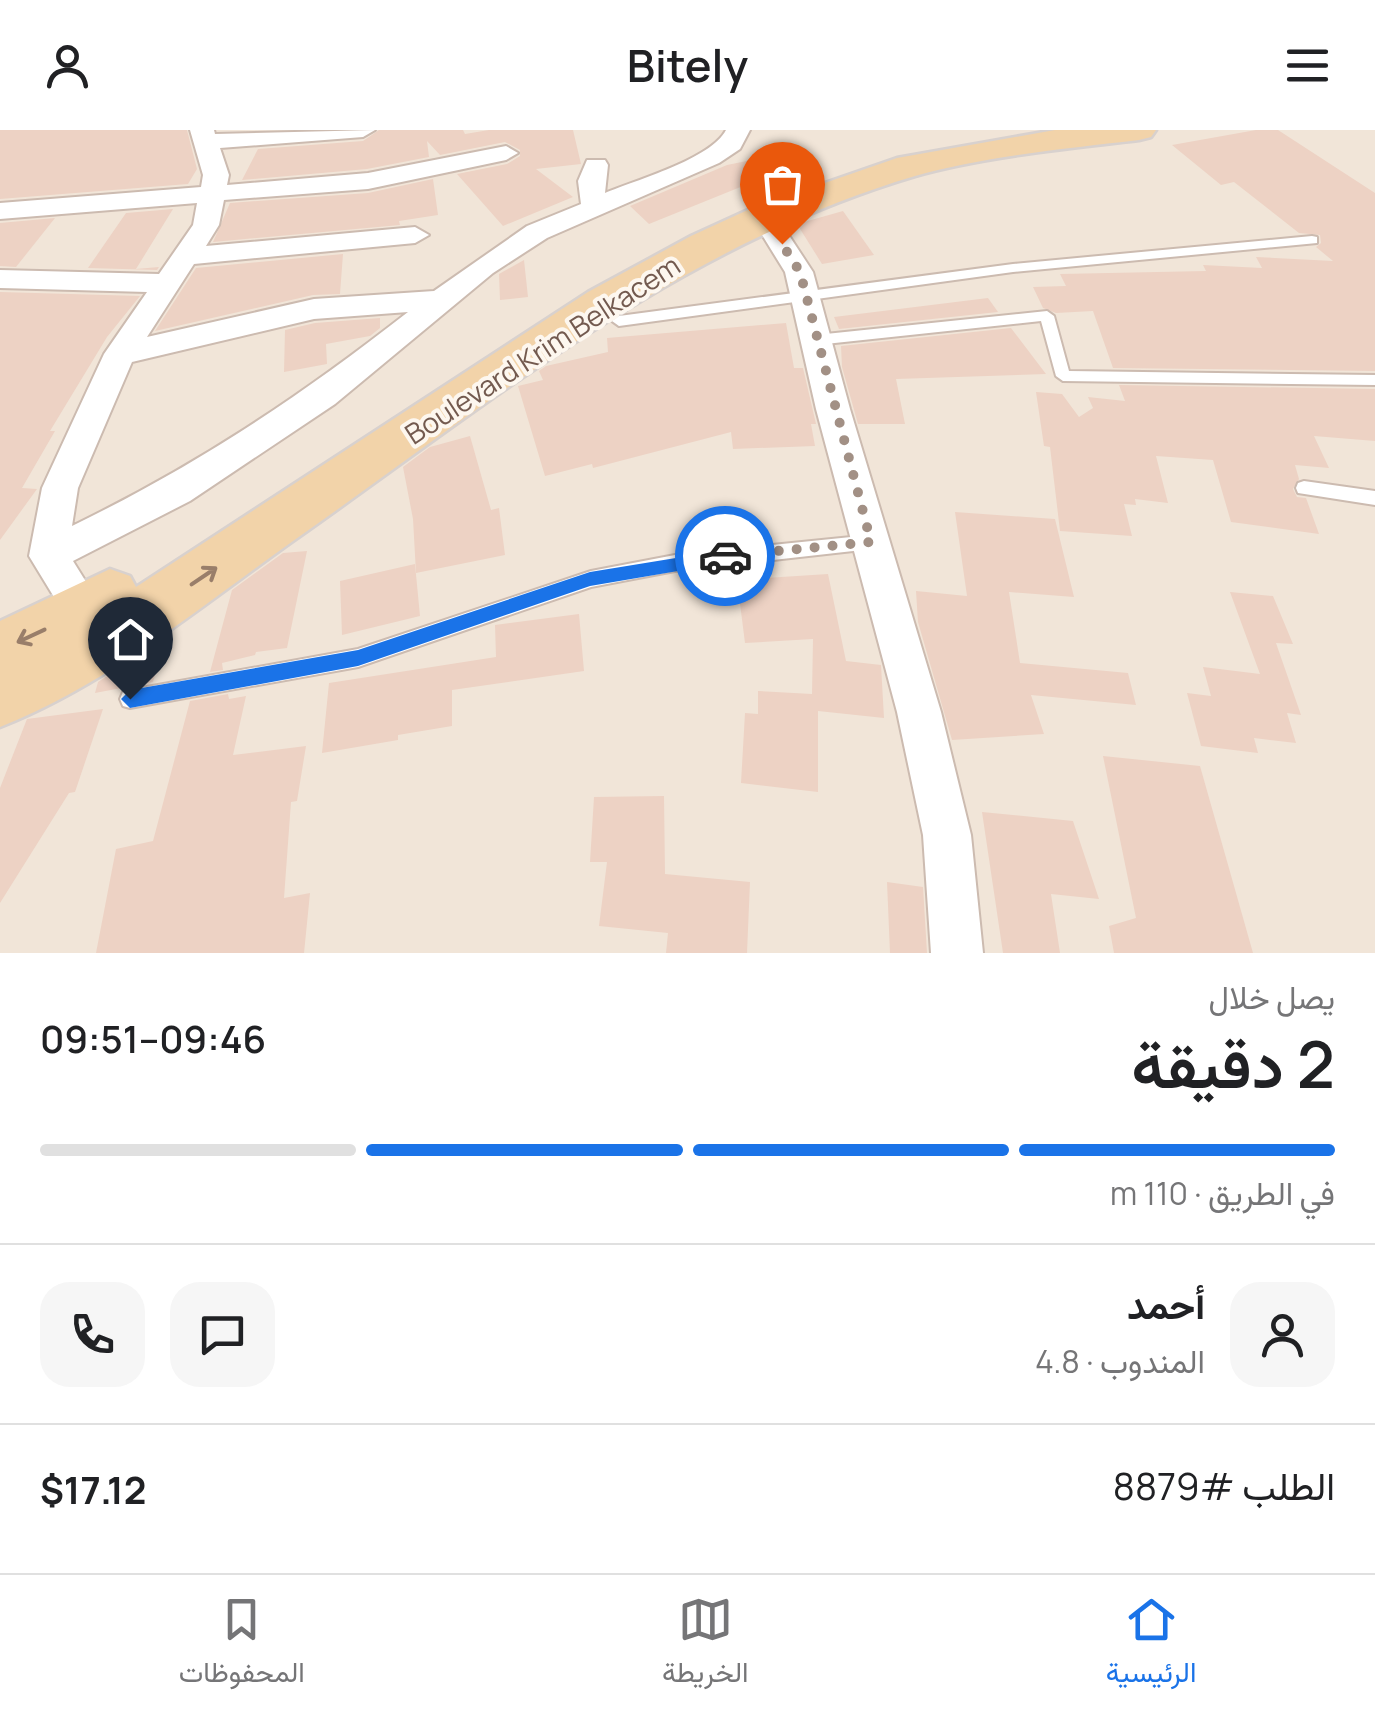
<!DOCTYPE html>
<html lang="ar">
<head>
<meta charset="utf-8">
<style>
  :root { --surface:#fff; --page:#f6f6f6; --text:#202124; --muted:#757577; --line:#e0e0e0; --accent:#1a73e8 }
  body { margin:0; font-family:Manrope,Vazirmatn,sans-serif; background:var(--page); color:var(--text); direction:rtl; height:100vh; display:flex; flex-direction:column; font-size:38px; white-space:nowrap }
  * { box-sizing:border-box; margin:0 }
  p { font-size:32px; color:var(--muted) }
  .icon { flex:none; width:55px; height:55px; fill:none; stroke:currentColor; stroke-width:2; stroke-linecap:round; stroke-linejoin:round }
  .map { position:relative; height:823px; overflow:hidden; direction:ltr }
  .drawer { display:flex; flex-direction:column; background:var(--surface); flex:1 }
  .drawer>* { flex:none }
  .pin { position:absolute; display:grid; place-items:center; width:85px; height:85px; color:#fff; margin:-102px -42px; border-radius:50% 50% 50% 0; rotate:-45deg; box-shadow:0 0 10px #0007 }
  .pin .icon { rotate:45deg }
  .courier { position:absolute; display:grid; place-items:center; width:100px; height:100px; margin:-50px; border:8px solid #1a73e8; border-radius:50%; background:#fff; color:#222; box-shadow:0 2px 12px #0007 }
  .overview em { font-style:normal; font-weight:600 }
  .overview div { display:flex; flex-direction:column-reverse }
  .overview { display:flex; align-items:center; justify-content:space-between; height:170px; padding:0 40px }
  h1 { font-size:65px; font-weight:600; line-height:75px }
  .bar { display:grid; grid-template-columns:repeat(4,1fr); gap:15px 10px; align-content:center; height:120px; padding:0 40px }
  .bar i { height:12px; border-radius:8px; background:var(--line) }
  .bar .current { background:var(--accent) }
  .bar p { grid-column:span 4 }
  .line { display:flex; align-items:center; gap:25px; padding:0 40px; border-top:2px solid var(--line) }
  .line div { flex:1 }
  .round { display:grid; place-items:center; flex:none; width:105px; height:105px; border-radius:30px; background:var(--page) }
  header { display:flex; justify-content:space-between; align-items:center; height:130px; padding:0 40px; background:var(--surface); font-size:45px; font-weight:600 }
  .tabs { display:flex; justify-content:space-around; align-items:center; height:140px; border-top:2px solid var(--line); background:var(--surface); font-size:28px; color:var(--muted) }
  .tabs a { display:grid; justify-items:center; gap:5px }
  .tabs .current { color:var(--accent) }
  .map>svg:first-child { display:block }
</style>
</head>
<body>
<header><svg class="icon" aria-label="menu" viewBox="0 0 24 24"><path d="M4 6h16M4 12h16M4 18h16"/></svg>Bitely<svg class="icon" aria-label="person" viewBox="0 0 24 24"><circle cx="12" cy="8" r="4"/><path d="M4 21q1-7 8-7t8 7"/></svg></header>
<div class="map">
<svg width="1375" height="823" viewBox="0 0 1375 823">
  <rect width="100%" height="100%" fill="#faf3e9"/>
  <!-- residential -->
  <rect fill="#f1e5d8" x="0" y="0" width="1375" height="823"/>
  <!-- building -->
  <g fill="#edd2c4">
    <path d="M0 0H187L197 39 188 54 0 69Z"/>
    <path d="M379 0H463L465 4 489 0H573L581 34 536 39 573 67 503 96 457 44 507 34 520 26V20L505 12 440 25 427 11 429 27 367 39 242 50 258 19 363 11Z"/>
    <path d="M1256 0H1278L1375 63V241L1113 238 1093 181 1056 183 1043 178 1033 157 1066 156 1060 144 1206 141 1203 135 1262 138 1256 127 1333 131 1316 117 1321 113 1320 105 1299 103 1234 52 1221 55 1172 15Z"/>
    <path d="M792 22 795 35 649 94 630 76 727 35Z"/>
    <path d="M433 49 438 85 399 91 400 95 213 112 230 73 368 63Z"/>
    <path d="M173 79 136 139 159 137 157 140 88 138 126 83Z"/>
    <path d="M843 81 874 125 822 134 797 94Z"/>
    <path d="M55 88 16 137 0 136V93Z"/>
    <path d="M343 124 340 164 313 165 155 201 196 138Z"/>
    <path d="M524 130 528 167 500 170 499 144Z"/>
    <path d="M0 162 140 166 107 207 50 301H55L22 358 37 359 0 410Z"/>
    <path d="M988 168 998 182 839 199 834 187Z"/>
    <path d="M380 188V198L370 206 326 214 327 234 284 242 285 200 315 193Z"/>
    <path d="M786 193 794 238H803L816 294H811L815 316 733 319 731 302 593 338 592 334 545 346 518 256 543 250 539 241 546 236 608 222 607 208Z"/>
    <path d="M1011 198 1046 244 896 249 905 294H858L842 237 841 216Z"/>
    <path d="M1119 255 1375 259V311L1314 306 1329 338 1295 335 1299 349 1293 359 1297 367 1306 368 1319 404 1231 392 1213 330 1156 326 1168 373 1135 369 1136 375 1124 374 1132 406 1060 401 1050 317 1044 316 1036 262 1062 264 1079 287 1093 278 1088 267 1125 271Z"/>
    <path d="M470 306 491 380 499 378 505 425 416 443 413 389 403 337 430 317Z"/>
    <path d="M955 382 1055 389 1074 467 1009 462 1020 533 1128 543 1136 575 1031 565 1044 604 952 610 918 492 916 461 967 466Z"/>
    <path d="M307 421 287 518 256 522 255 525 222 533 223 540 210 542 232 460 283 423Z"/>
    <path d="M415 434 420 486 342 505 340 451Z"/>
    <path d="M828 444 846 531 881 535 884 588 818 581V662L741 653 745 583 758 584V561L812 564 813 509 745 513 737 450Z"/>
    <path d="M1230 462 1273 466 1293 514 1276 513 1301 585 1287 583 1296 613 1254 608 1258 623 1201 616 1187 563 1211 566 1203 537 1260 544Z"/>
    <path d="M579 484 584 541 452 560V596L398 605V610L322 623 329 553 496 527 495 495Z"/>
    <path d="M163 516 153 552 95 563 98 552 152 517Z"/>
    <path d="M228 564 229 569 246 566 233 625 306 616 297 671 291 672 284 768 310 763 304 823H96L116 719 153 711 190 571Z"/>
    <path d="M103 579 75 662 69 663 0 773V658L27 589Z"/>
    <path d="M1103 626 1200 636 1253 823H1114L1109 796 1136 788Z"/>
    <path d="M664 666 665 744 750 752 747 823H666L668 803 599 796 607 732H590L594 667Z"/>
    <path d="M982 682 1073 691 1099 769 1051 764 1060 823H1003Z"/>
    <path d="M887 752 923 757 927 823H890Z"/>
  </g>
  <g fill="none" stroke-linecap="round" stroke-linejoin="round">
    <defs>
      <g id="lane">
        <path d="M1312 106 1317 107V113L1013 142 619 196 612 191 619 186 1013 134Z"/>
        <path d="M1047 181 1054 186 1069 241 1375 245V255L1063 251 1056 246 1041 191 816 215 809 210 816 205Z"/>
        <path d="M1304 351 1375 361V375L1298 363 1296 358 1298 353Z"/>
        <path d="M871 405 877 407 880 412 877 417 871 419 675 441 591 457 358 537 130 578 123 576 120 569 123 562 130 560 358 519 591 441 675 425Z"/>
      </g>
      <g id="street">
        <path d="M190 0H214L215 4 375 0 363 7 220 18 229 45 227 55 368 43 506 16 518 23 506 30 368 59 224 70 219 95 206 116 415 97 429 105 415 113 194 134 147 207 314 169 434 161 527 96 581 74 578 51 587 30H605L608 35 605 63C636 50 711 29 726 0H750L740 19 719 33 547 108 493 143 335 274 190 371 73 431 116 500 110 513 96 518 82 513 29 426 42 358 104 224 147 162 0 158V140L159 144 193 95 197 73 0 89V73L201 57 203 45ZM408 182C298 268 197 335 72 396L78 358 132 232 314 189Z"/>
        <path d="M764 79 773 81 813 142 850 279 941 582 971 705 983 823H931L923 705 897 582 816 279 785 142 751 87Z"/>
      </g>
      <path id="primary" d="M1055 0H1156L1151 7 1139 10C1070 18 981 27 915 46 679 116 491 272 293 411 200 477 107 555 0 597V491L110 439 130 446 136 457 588 162 691 106 750 79 897 28Z"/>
    </defs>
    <!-- lane casing -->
    <use href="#lane" stroke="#ccbbb0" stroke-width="4"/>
    <!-- street casing -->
    <use href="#street" stroke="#ccbbb0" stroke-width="4"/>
    <!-- primary casing -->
    <use href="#primary" stroke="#d8d1ce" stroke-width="5"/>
    <!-- lane -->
    <use href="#lane" fill="#fff" fill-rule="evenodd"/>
    <!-- street -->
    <use href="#street" fill="#fff" fill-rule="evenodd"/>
    <!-- primary -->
    <use href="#primary" fill="#f2d3a9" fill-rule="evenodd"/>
  </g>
  <!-- one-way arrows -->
  <defs><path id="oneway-shaft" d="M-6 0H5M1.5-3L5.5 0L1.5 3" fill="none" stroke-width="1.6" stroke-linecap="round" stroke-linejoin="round" transform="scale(2.5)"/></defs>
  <g stroke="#997e6a">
    <use href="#oneway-shaft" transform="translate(204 446) rotate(-34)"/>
    <use href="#oneway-shaft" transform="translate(31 506) rotate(155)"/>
  </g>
  <!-- route -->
  <path fill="#1a73e8" d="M725 420 733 426 725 433 590 456 358 536 130 578 121 569 130 560 358 520 590 442Z"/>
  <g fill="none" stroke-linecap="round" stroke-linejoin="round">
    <!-- done -->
    <path stroke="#a29085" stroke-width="10" stroke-dasharray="0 18" d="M725 426 871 412 800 142 782 114"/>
  </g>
  <g text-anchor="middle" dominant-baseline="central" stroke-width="8" stroke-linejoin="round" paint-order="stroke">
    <!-- street labels -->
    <g font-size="28" fill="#735a4f" stroke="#fdf7ef">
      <text transform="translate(542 219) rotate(-33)">Boulevard Krim Belkacem</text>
    </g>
  </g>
</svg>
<div class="pin" style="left:782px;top:114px;background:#ea580c"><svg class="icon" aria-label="bag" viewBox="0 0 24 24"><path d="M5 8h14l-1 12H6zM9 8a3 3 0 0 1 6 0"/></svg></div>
<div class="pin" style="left:130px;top:569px;background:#1f2937"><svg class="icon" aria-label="home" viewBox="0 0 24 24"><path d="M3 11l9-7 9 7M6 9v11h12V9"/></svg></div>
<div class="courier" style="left:725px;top:426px"><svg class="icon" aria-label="car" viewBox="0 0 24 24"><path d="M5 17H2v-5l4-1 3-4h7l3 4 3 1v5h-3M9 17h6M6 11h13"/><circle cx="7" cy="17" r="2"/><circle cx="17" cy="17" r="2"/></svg></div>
</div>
<section class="drawer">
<div class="overview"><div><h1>2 دقيقة</h1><p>يصل خلال</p></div><em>09:46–09:51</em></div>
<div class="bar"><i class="current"></i><i class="current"></i><i class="current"></i><i></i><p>في الطريق · 110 m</p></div>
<div class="line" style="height:180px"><a class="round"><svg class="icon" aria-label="person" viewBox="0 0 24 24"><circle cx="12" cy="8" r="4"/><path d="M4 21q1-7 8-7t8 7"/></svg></a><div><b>أحمد</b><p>المندوب · 4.8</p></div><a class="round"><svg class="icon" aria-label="chat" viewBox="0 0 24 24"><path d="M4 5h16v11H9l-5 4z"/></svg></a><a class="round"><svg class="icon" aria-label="phone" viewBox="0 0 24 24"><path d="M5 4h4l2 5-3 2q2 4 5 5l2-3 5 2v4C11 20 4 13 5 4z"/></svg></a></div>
<div class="line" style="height:130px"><div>الطلب #8879</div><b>$17.12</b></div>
</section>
<nav class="tabs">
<a class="current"><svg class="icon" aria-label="home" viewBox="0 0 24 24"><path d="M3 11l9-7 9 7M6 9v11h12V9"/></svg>الرئيسية</a>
<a><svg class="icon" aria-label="map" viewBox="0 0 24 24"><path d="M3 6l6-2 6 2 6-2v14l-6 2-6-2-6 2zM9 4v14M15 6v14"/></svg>الخريطة</a>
<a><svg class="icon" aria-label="saved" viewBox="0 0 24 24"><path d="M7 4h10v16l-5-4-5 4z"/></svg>المحفوظات</a>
</nav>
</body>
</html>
